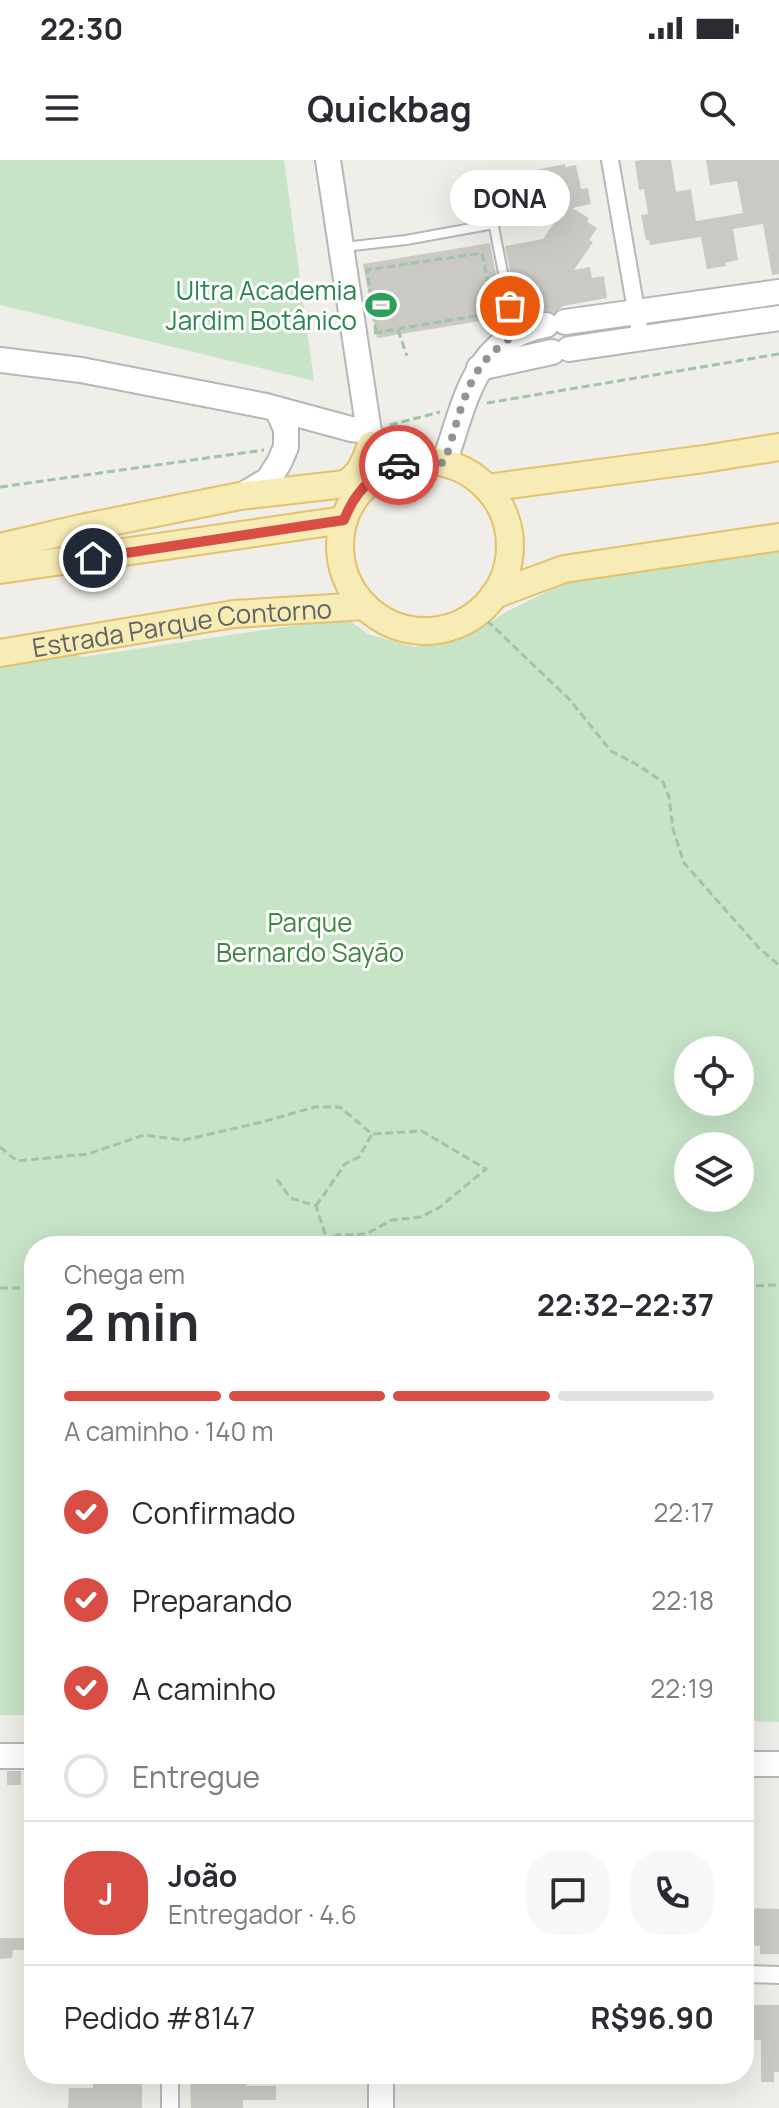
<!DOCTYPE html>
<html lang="pt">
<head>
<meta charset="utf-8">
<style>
  :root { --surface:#fff; --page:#f7f7f7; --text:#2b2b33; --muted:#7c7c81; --line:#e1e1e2; --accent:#d84e45 }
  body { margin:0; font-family:Manrope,sans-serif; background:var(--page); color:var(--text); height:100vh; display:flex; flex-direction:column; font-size:30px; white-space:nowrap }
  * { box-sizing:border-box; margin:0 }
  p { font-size:26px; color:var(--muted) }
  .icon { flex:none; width:44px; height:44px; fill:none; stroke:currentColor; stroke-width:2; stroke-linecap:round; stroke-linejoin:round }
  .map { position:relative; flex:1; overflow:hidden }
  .side { position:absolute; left:24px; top:1076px; width:730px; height:848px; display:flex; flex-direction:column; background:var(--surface); border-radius:32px; box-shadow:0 8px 32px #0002 }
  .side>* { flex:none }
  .fabs { position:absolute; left:674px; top:876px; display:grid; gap:16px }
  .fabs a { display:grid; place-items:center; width:80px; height:80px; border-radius:50%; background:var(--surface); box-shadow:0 8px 32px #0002; font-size:40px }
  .pin { position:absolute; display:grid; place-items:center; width:68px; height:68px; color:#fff; margin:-34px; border:4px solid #fff; border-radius:50%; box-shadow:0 2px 8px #0007 }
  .courier { position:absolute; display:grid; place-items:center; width:80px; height:80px; margin:-40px; border:6px solid #d84e45; border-radius:50%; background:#fff; color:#222; box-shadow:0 2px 10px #0007 }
  .bubble { position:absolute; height:56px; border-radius:28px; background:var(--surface); box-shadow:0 8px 32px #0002; font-size:26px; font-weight:700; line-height:56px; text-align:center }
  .summary em { font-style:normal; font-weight:700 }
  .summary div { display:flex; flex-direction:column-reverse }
  .summary { display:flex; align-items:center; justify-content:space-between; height:136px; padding:0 40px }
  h1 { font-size:52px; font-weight:700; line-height:60px }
  .bar { display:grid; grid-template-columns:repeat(4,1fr); gap:12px 8px; align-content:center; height:96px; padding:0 40px }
  .bar i { height:10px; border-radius:6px; background:var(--line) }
  .bar .current { background:var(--accent) }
  .bar p { grid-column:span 4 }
  .line { display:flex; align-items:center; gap:20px; padding:0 40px; border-top:2px solid var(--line) }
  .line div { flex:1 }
  .round { display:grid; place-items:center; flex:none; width:84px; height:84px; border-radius:32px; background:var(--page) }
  ol { padding:0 40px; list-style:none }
  li { display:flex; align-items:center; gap:24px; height:88px }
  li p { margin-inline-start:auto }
  li .icon { padding:8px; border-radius:50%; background:var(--accent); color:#fff; stroke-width:4 }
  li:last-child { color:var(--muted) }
  li i { width:44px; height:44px; border:4px solid var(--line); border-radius:50% }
  .status { display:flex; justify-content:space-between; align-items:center; height:56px; padding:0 40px; background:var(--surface); direction:ltr }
  .status svg { height:22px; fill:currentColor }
  header { display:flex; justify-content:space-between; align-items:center; height:104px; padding:0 40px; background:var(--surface); font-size:36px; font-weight:700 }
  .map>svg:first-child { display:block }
</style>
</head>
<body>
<div class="status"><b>22:30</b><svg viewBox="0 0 49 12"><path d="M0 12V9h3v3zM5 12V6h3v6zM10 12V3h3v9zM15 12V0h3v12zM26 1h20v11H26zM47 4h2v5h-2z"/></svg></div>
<header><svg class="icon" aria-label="menu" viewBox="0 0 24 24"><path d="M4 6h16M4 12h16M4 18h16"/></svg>Quickbag<svg class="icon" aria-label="search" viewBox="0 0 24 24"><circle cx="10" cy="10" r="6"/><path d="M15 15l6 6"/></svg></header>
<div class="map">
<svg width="779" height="1948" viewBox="0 0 779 1948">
  <rect width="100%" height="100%" fill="#efeee8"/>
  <!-- green -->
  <g fill="#c7e4c7" fill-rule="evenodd">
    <path d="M0 0H284L314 221 0 145Z"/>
    <path d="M779 386V1562L744 1561V1086H34V1555H0V492L53 483 82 497 346 458 368 474 414 487 465 478 508 451 579 416ZM688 890H740V942H688ZM688 986H740V1038H688Z"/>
  </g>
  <!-- building -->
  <g fill="#cbc9c4">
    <path d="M643 0H671L676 32 691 29 696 61 743 53 737 21 710 25 706 0H779V114L772 115 763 64 733 69 738 100 725 103 726 106 707 109 701 77 650 85 649 80H646L641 55 648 54 644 29 639 30 635 1Z"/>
    <path d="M565 4V7L576 5 581 29 588 28 591 44 572 48 589 58 587 62 597 68 589 80 593 82 574 110 590 107 592 118 604 116 607 138 563 146 554 153 543 150 521 156 518 154 505 86 543 79 563 50 505 60 501 38 529 32 527 22 536 20 535 10Z"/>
    <path d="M490 83 504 157 377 178 363 104Z"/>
    <rect x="7" y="1611" width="14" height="14"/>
    <path d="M744 1748 779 1749V1794H760V1786L744 1785Z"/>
    <path d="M0 1778H34V1790H13L12 1798 0 1799Z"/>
    <path d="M744 1845H779V1912H774V1922H761V1880H744Z"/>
    <path d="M93 1914H140V1921H142V1948H68L69 1928H93Z"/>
    <path d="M190 1914H246V1926H276V1940H243V1948H191Z"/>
  </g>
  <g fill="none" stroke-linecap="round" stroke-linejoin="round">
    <defs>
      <g id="lane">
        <path d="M488 36 515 174"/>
        <path d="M344 87 406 80 494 64"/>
      </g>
      <g id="street">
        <path d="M610 0 641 179"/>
        <path d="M744 1814 779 1815"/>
        <path d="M170 1948V1914"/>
      </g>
      <g id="secondary">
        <path d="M328 0 371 285 379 314"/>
        <path d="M565 162 779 132"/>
        <path d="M569 189 779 158"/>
        <path d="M0 200 81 210 266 246 351 269 369 271"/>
        <path d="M479 208 552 192"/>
        <path d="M444 303C465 245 473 177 546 165"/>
        <path d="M241 336 268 320 279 303 286 287V269L277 249"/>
        <path d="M0 1596H34"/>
        <path d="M744 1604H779"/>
        <path d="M381 1948V1914"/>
      </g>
      <g id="primary">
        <circle cx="425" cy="386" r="85"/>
        <path d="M487 328 704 299 779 287"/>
        <path d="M0 387 81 368 240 336 345 324C361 314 365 302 371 285"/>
        <path d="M0 410 344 360"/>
        <path d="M494 435 564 409 779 377"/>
        <path id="s1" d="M0 493 234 454 365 446"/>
      </g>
    </defs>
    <!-- lane casing -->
    <use href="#lane" stroke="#b5b7bb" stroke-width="12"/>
    <!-- street casing -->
    <use href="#street" stroke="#b5b7bb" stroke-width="20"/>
    <!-- secondary casing -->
    <use href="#secondary" stroke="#b4b6ba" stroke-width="28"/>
    <!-- primary casing -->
    <use href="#primary" stroke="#e4c16c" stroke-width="30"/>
    <!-- path -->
    <g stroke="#a0c3a9" stroke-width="3" stroke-dasharray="8 4" stroke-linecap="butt">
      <path d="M398 170 407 196"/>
      <path d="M374 173 487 154 491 167"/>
      <path d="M376 173 367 110 482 93 494 152 487 154"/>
      <path d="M487 243 779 194"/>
      <path d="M390 265 440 252"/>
      <path d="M0 327 264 290"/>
      <path d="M478 452 570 540 611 591 636 604 663 622 669 637 673 669 684 703 759 788 779 805"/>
      <path d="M0 987 17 1001 88 994 144 975 184 980 262 962 315 947H340L372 974 422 971 486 1009 440 1047 421 1057 392 1060 366 1074 337 1075 313 1086"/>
      <path d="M277 1019 290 1038 316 1046 327 1080"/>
      <path d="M316 1046 345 1004 359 997 372 974"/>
      <path d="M744 1126 779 1125"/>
      <path d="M0 1128H34"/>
    </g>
    <!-- lane -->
    <use href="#lane" stroke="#fff" stroke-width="8"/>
    <!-- street -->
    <use href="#street" stroke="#fff" stroke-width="16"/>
    <!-- secondary -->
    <use href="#secondary" stroke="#fff" stroke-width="24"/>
    <!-- primary -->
    <use href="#primary" stroke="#f7ecb5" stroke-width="26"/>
  </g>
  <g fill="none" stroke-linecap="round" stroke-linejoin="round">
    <!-- done -->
    <path stroke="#919394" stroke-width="8" stroke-dasharray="0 14.4" d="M399 305C414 301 428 301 444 303 455 273 461 236 479 209 488 195 502 184 515 174L510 146"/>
    <!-- route -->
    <path stroke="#d84e45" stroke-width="10" d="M93 398 344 360C354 334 371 314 399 305"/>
  </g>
  <!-- icons -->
  <defs>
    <symbol id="stadium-bare" viewBox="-9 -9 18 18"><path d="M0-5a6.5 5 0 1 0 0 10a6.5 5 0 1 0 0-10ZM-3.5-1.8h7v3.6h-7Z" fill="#2e9e5b" stroke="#fff" stroke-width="2.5" paint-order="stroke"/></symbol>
  </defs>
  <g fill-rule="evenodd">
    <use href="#stadium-bare" x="359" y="123" width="44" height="44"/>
  </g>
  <g text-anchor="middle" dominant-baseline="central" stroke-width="6" stroke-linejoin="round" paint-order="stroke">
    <!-- leisure labels -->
    <g font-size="26" fill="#27864d" stroke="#fff" text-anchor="end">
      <text x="357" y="130">Ultra Academia<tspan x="357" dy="30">Jardim Botânico</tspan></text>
    </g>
    <!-- street labels -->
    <g font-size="26" fill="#5f6266" stroke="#fff">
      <text stroke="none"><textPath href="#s1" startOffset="184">Estrada Parque Contorno</textPath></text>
    </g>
    <!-- park labels -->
    <g font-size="26" fill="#408542" stroke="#fff">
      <text x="310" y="762">Parque<tspan x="310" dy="30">Bernardo Sayão</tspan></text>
    </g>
  </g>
</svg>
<div class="fabs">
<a><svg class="icon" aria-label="locate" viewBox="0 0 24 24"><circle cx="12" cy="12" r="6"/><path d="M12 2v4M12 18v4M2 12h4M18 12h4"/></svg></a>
<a><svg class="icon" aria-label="layers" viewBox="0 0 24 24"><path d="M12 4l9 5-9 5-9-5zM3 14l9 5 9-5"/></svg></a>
</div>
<div class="pin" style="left:510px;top:146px;background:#ea580c"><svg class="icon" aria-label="bag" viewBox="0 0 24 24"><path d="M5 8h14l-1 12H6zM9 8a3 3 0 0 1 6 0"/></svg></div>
<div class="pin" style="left:93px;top:398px;background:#1f2937"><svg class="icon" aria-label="home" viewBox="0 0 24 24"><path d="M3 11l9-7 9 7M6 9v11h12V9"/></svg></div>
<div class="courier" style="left:399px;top:305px"><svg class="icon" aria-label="car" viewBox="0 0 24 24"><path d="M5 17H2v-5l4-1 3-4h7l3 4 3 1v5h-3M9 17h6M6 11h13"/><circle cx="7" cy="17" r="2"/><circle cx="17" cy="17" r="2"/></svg></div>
<div class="bubble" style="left:450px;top:10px;width:120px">DONA</div>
<section class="side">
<div class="summary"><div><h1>2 min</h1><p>Chega em</p></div><em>22:32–22:37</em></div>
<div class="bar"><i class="current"></i><i class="current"></i><i class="current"></i><i></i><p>A caminho · 140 m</p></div>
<ol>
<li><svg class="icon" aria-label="check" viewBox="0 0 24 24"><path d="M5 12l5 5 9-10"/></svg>Confirmado<p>22:17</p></li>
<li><svg class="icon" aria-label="check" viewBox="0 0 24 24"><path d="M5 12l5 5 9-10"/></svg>Preparando<p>22:18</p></li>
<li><svg class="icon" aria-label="check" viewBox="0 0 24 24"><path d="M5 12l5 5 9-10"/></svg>A caminho<p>22:19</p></li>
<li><i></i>Entregue</li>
</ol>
<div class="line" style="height:144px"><b class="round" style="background:var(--accent);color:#fff">J</b><div><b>João</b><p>Entregador · 4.6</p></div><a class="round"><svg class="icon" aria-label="chat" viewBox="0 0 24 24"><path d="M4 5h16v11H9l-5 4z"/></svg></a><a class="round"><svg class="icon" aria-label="phone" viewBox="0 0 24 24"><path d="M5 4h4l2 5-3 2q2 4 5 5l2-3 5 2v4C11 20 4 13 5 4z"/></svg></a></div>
<div class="line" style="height:104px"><div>Pedido #8147</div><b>R$96.90</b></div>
</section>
</div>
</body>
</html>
